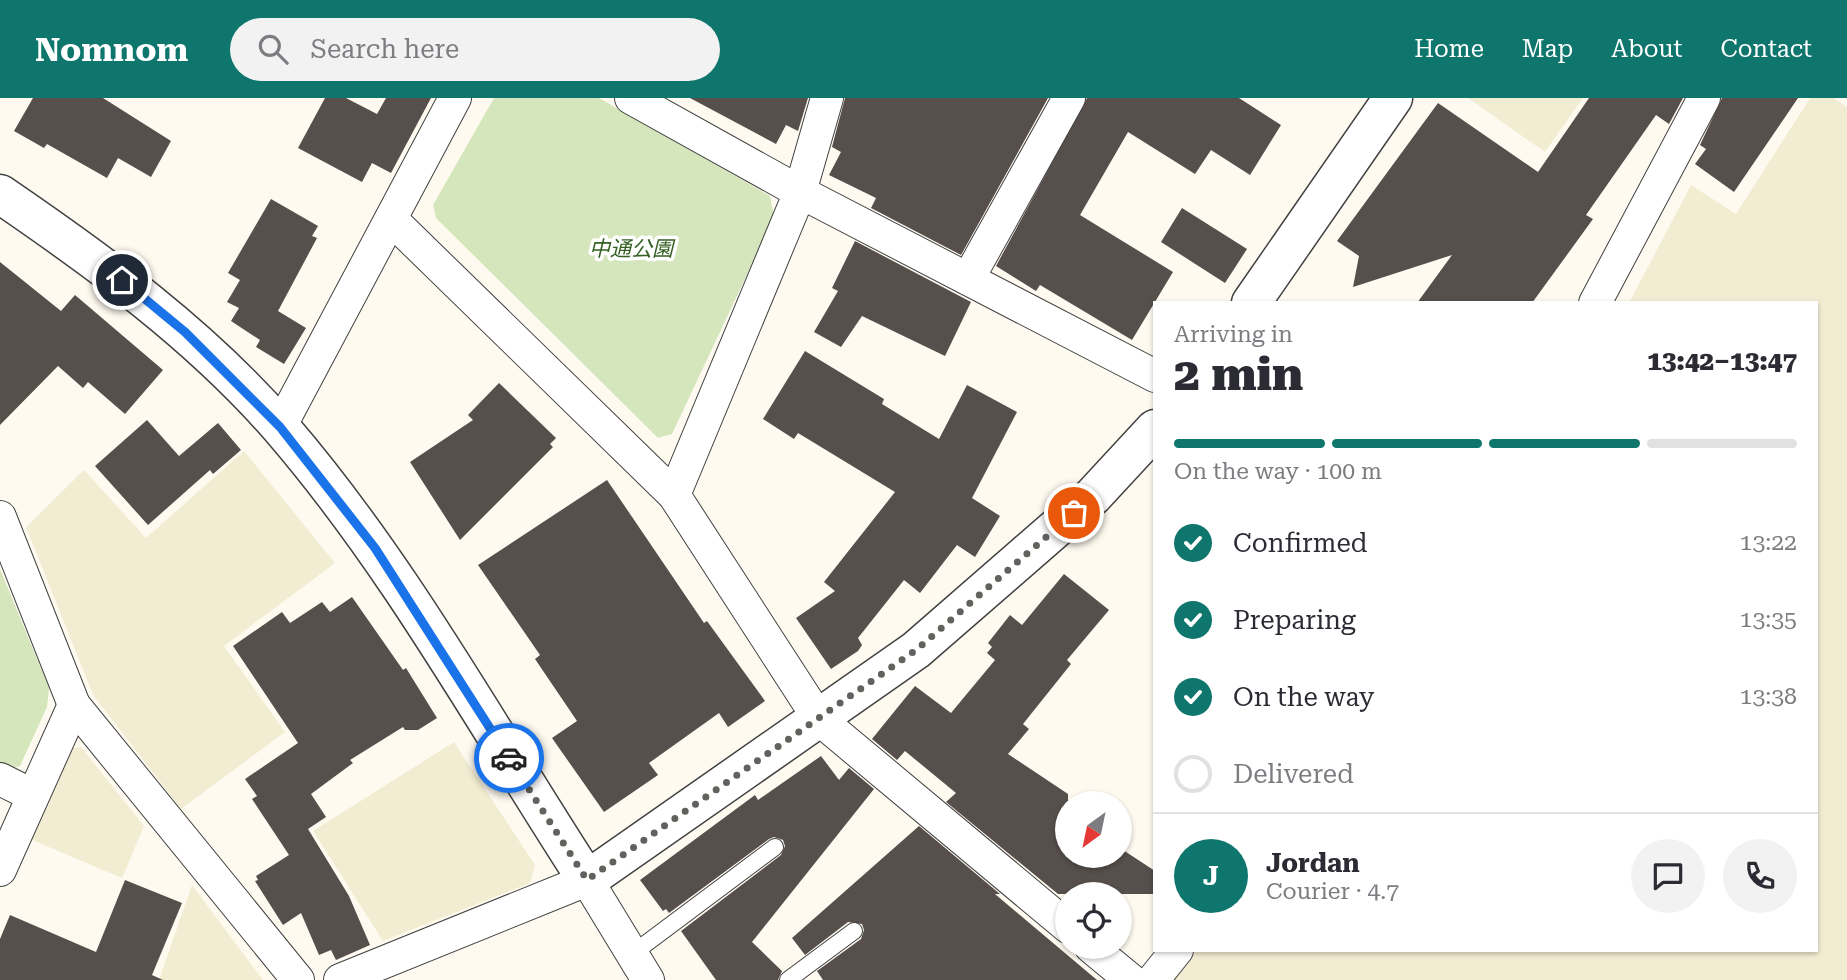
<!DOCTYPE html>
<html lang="en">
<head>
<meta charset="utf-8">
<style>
  :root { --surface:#fff; --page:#f2f2f3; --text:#2b2b33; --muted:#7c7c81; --line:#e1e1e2; --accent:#0f766e }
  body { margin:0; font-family:"Roboto Serif","Noto Sans JP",serif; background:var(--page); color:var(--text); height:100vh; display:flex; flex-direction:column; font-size:26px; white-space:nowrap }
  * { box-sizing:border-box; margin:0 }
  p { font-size:23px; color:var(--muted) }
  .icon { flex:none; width:38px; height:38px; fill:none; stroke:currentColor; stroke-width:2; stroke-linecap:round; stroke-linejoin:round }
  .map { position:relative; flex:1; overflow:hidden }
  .sheet { position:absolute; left:1153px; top:203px; width:665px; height:651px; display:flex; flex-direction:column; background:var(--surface); border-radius:0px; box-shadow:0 2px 5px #0004 }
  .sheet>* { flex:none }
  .needle { width:46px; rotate:213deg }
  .buttons { position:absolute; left:1055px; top:693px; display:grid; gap:14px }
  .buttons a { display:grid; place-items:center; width:77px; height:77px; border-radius:50%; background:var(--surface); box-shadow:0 2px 5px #0004; font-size:35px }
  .pin { position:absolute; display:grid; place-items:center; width:60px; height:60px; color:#fff; margin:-30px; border:4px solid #fff; border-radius:50%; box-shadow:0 2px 7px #0007 }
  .courier { position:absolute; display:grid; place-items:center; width:70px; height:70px; margin:-35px; border:5px solid #1a73e8; border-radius:50%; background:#fff; color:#222; box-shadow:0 2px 9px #0007 }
  .summary em { font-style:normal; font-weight:800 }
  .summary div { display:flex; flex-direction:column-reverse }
  .summary { display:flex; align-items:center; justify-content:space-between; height:119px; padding:0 21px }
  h1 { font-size:46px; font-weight:800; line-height:52px }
  .bar { display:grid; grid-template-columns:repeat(4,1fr); gap:10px 7px; align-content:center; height:84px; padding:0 21px }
  .bar i { height:9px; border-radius:5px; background:var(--line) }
  .bar .selected { background:var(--accent) }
  .bar p { grid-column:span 4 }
  .line { display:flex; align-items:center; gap:18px; padding:0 21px; border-top:2px solid var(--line) }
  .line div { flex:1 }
  .round { display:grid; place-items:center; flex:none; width:74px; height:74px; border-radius:37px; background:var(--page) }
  ol { padding:0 21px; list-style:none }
  li { display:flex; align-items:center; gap:21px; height:77px }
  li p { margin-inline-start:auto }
  li .icon { padding:7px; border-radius:50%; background:var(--accent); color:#fff; stroke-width:4 }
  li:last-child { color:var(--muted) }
  li i { width:38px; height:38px; border:4px solid var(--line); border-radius:50% }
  header { display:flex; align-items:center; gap:42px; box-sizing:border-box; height:98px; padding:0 35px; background:var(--accent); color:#fff }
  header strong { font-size:33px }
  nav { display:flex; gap:38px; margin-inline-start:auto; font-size:24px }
  .search { width:490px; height:63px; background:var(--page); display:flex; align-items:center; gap:18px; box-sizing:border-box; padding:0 24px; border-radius:38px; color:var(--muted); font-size:26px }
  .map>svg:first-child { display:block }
</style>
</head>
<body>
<header>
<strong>Nomnom</strong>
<div class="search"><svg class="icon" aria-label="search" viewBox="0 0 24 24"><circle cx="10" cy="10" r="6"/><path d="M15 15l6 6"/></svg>Search here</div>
<nav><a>Home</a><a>Map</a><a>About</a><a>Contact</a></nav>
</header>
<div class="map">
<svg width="1847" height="882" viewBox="0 0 1847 882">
  <rect width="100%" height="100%" fill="#fefaf0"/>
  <!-- farmland -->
  <g fill="#f2edd2">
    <path d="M1468 0H1583L1545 54Z"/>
    <path d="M1810 0H1834L1847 9V882H1173L1197 852H1816V205H1629L1691 87 1736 116Z"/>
    <path d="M244 353 335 465 224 548 285 634 181 711 93 597 26 429 84 372 146 440Z"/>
    <path d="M454 644 535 767 530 785 383 843 313 733Z"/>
    <path d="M81 649 144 728 122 780 30 741 68 651Z"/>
    <path d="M192 787 263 882H159Z"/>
  </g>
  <!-- green -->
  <g fill="#d5e6bc">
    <path d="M494 0H599L770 98 774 119 672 336 658 340 436 120 433 107Z"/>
    <path d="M0 471 49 590 47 609 20 668 8 672 0 668Z"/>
  </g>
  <!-- building -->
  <g fill="#564f4b">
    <path d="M33 0H103L171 43 151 79 118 60 107 80 47 46 44 50 14 33Z"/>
    <path d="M325 0H346L377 16 386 0H431L391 75 372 65 362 84 298 50Z"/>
    <path d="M690 0H808L798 33 786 27 776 46Z"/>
    <path d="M845 0H1048L961 157 871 110 876 100 829 77 841 54 832 49Z"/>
    <path d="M1087 0H1239L1281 27 1250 77 1211 52 1195 76 1128 34 1080 117 1173 174 1132 242 1040 187 1036 193 996 168Z"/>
    <path d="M1589 0H1683L1669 26 1656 17 1586 117 1593 121 1532 205H1417L1452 157 1353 189 1359 158 1337 143 1438 5 1538 74Z"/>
    <path d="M1722 0H1798L1734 94 1695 66 1706 51 1700 47Z"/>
    <path d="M271 101 318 128 312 138 317 140 278 213 306 230 284 266 256 249 260 242 231 223 239 210 227 204 240 182 228 175Z"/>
    <path d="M1182 110 1247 151 1225 185 1161 144Z"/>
    <path d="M855 143 971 204 945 258 862 218 841 249 814 234 838 193 832 190Z"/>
    <path d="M0 164 61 213 75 197 163 272 125 316 88 284 83 290 58 268 0 327Z"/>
    <path d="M805 253 884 301 882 306 939 341 967 287 1017 314 972 400 1000 418 975 459 957 447 920 495 904 482 858 540 862 547 858 553 831 571 796 520 835 493 824 484 895 394 798 335 794 341 763 321Z"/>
    <path d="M499 285 556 340 550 346 553 349 460 442 410 364 473 322 468 317Z"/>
    <path d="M147 322 179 358 218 325 241 352 213 376 210 372 148 427 95 368Z"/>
    <path d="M607 382 704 525 707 523 765 603 728 629 719 615 649 665 658 677 604 714 552 640 577 623 535 561 540 557 478 467Z"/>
    <path d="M1064 476 1109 512 1067 562 1071 566 1023 626 1029 631 1008 656 1068 696V758H1120V750L1155 773V796H1058L946 704 956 695 905 653 897 662 872 641 915 588 951 615 995 562 987 555 992 549 988 545 1010 517 1022 527Z"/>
    <path d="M352 499 403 572 406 570 437 620 418 632H405L403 629 350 662 353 665 311 696 326 719 308 731 349 798 370 847 336 862 331 852 319 857 301 815 283 827 255 783 258 782 256 778 289 757 252 701 257 698 245 681 298 645 233 548 282 514 290 525 322 504 330 514Z"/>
    <path d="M821 658 839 682 849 670 874 691 752 844 782 873 778 882H716L681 833 781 757 785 748 783 742 774 739 769 741 669 815 666 811 663 813 640 782 755 697 758 702Z"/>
    <path d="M919 728 1000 796H995L1097 882H823L817 873 861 841 864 832 862 826 848 824 805 857 792 840Z"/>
    <path d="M125 782 182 805 152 877 163 882H0V841L10 817 96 854Z"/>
  </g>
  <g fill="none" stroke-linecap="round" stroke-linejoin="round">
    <defs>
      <g id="service">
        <path d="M632 856 775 749"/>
        <path d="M788 882 854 833"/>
      </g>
      <g id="minor">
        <path d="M631 0 800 94 1155 278"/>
        <path d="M392 122 674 397 819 621 1068 829"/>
        <path d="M968 181 1069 0"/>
        <path d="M1595 205 1704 0"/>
        <path d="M280 329 455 0"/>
        <path d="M674 397 800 94 827 0"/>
        <path d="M0 419 74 607 298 882"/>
        <path d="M0 681 32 697"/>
        <path d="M0 772 74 607"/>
        <path d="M1091 849 1131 882"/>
        <path d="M340 882 587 782 648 882"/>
        <path d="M1153 882 1177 852"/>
      </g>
      <g id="tertiary">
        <path d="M0 96C101 165 200 237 281 330 400 468 488 630 587 782L916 552 1093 398 1155 331"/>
        <path d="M1251 205 1393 0"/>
      </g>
    </defs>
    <!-- service casing -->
    <use href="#service" stroke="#414141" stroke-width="18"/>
    <!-- minor casing -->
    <use href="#minor" stroke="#414141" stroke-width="34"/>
    <!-- tertiary casing -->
    <use href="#tertiary" stroke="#414141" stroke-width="41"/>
    <!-- service -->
    <use href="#service" stroke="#fff" stroke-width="16"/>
    <!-- minor -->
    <use href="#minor" stroke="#fff" stroke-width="32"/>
    <!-- tertiary -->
    <use href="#tertiary" stroke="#fff" stroke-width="38"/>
  </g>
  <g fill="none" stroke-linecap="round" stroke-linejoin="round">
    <!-- done -->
    <path stroke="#62615d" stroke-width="7" stroke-dasharray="0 12.6" d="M509 660 587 782 916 552 1074 415"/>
    <!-- route -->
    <path stroke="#1a73e8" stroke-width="9" d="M122 182 185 234 280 329 375 450 509 660"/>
  </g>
  <g text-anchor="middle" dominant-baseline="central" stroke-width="7" stroke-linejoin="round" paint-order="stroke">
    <!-- park labels -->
    <g font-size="21" font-style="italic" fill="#346123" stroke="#fff">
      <text x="631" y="151">中通公園</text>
    </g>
  </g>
</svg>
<div class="buttons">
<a><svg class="needle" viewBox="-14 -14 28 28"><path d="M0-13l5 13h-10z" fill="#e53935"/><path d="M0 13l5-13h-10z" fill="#7c7c81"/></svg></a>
<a><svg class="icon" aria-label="locate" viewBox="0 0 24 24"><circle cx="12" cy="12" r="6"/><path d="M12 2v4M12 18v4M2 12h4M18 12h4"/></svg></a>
</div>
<div class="pin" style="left:1074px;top:415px;background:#ea580c"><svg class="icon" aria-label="bag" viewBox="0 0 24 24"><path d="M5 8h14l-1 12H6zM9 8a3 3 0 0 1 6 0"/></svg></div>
<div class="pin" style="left:122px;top:182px;background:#1f2937"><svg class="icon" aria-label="home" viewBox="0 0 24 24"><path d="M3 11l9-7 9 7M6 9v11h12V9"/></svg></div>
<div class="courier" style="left:509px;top:660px"><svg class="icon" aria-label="car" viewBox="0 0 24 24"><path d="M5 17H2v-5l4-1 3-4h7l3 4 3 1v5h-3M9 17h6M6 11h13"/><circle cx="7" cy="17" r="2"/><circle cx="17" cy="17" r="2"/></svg></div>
<section class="sheet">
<div class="summary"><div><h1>2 min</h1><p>Arriving in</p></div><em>13:42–13:47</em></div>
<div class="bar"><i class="selected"></i><i class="selected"></i><i class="selected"></i><i></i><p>On the way · 100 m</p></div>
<ol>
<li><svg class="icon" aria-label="check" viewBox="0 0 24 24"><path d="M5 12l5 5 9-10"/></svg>Confirmed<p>13:22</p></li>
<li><svg class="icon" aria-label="check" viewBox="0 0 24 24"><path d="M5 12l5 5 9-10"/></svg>Preparing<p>13:35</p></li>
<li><svg class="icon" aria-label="check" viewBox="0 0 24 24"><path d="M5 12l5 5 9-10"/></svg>On the way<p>13:38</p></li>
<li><i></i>Delivered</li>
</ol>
<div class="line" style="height:126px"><b class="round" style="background:var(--accent);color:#fff">J</b><div><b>Jordan</b><p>Courier · 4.7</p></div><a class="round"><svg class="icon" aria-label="chat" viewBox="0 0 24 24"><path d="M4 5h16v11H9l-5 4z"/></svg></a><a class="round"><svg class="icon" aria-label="phone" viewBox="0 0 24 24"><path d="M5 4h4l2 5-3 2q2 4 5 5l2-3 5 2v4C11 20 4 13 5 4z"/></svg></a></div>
</section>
</div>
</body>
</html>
